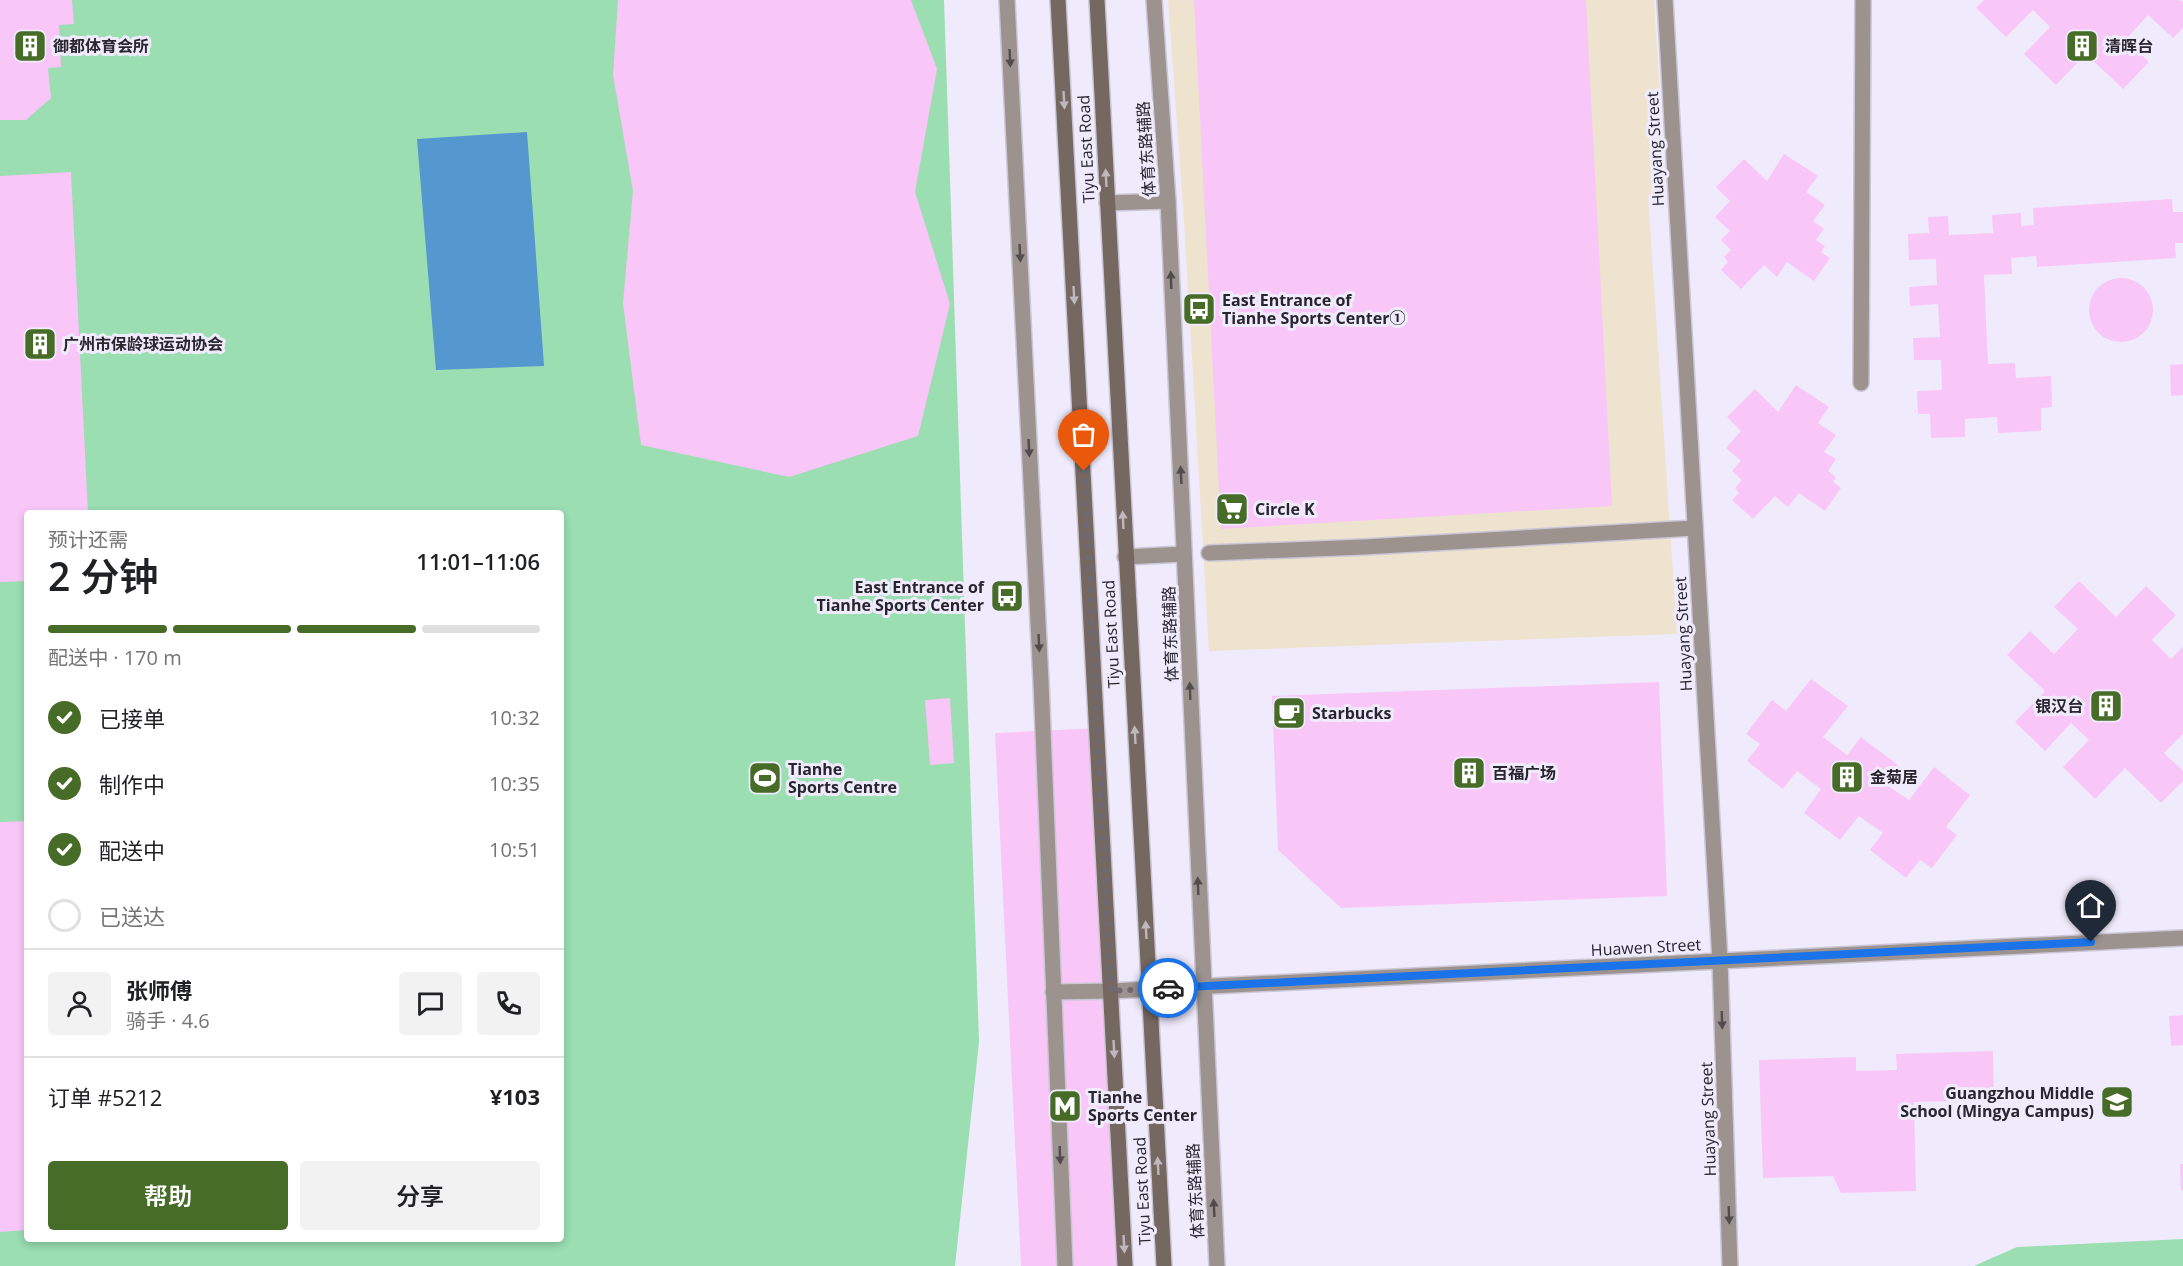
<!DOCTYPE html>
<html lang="zh">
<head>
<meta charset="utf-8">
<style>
  :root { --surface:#fff; --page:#f2f2f2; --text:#202124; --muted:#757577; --line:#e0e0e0; --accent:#466c27 }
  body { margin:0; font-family:"Open Sans","Noto Sans SC",sans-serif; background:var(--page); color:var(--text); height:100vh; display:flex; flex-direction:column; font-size:22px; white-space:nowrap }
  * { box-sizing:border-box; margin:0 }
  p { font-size:20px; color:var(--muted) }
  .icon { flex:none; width:33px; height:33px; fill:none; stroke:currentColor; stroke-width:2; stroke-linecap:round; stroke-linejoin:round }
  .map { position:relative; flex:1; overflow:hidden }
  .details { position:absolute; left:24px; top:510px; width:540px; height:732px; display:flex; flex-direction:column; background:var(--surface); border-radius:6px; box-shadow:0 3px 9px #0003 }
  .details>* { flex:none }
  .pin { position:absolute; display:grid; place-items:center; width:51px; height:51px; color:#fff; margin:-62px -26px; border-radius:50% 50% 50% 0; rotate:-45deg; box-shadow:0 0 6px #0007 }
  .pin .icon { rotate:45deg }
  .courier { position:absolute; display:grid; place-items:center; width:60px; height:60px; margin:-30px; border:4px solid #1a73e8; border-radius:50%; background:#fff; color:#222; box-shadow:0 2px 8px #0007 }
  .summary em { font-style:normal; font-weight:600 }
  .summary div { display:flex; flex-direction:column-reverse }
  .summary { display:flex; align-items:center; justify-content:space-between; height:102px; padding:0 24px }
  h1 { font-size:39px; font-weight:600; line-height:45px }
  .bar { display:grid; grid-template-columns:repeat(4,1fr); gap:9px 6px; align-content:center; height:72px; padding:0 24px }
  .bar i { height:8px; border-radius:4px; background:var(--line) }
  .bar .current { background:var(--accent) }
  .bar p { grid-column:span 4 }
  .line { display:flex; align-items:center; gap:15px; padding:0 24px; border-top:2px solid var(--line) }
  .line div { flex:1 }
  .round { display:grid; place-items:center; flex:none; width:63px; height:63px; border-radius:6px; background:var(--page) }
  ol { padding:0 24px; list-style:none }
  li { display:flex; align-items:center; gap:18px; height:66px }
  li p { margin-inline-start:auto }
  li .icon { padding:6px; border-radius:50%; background:var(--accent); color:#fff; stroke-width:4 }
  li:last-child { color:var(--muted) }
  li i { width:33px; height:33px; border:3px solid var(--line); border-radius:50% }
  .cta { display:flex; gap:12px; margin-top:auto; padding:12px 24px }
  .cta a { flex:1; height:69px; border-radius:6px; background:var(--accent); color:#fff; font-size:24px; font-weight:600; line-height:69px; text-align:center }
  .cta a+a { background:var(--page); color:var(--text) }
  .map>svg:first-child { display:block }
</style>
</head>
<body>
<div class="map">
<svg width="2183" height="1266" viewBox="0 0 2183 1266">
  <rect width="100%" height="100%" fill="#f0ebfc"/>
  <!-- commercial -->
  <path fill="#eee3ce" d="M1168 0H1654L1666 195 1648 196 1677 634 1209 651 1184 221Z"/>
  <!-- green -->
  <g fill="#9adeb2" fill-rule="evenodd">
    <path d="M0 0H944L979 1042 955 1266H0ZM27 513H561V1239H27Z"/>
    <path d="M2183 1239V1266H1974L2017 1247Z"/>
  </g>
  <!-- water -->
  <path fill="#5597cf" d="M527 132 544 366 436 370 417 139Z"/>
  <!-- building -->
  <g fill="#f9c6f8">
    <path d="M0 0H72L74 24 59 25 61 67 48 68 51 98 26 120H0Z"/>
    <path d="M618 0H911L937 69 915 192 950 304 918 436 789 477 641 445 623 303 633 191 613 75Z"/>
    <path d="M1194 0H1586L1612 506 1221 529Z"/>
    <path d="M1984 0H2180L2183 2V28L2173 38 2148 15 2126 39 2149 62 2123 89 2086 54 2056 85 2024 54 2050 27 2033 10 2006 37 1976 8Z"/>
    <path d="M1784 154 1818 176 1806 192 1825 205 1813 221 1824 229 1816 240 1825 246 1821 252 1830 258 1814 281 1787 262 1777 277 1764 265 1741 289 1721 270 1728 262 1724 257 1731 250 1721 240 1730 231 1715 217 1730 201 1716 187 1744 159 1767 181Z"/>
    <path d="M71 172 88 513H27V581L0 582V176Z"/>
    <path d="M2172 199 2173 212H2183V243H2175L2176 258 2037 267 2036 256 2011 258 2012 274 1984 275 1988 364 2015 363 2016 378 2051 376 2052 407 2041 408V431L1998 433 1997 417 1965 419V437L1931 438 1930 414H1918L1917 391 1942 390 1941 360H1914L1913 338 1940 337 1938 304 1910 306 1909 287 1937 285 1936 259 1909 260 1908 234 1929 233 1928 217 1948 216 1949 235 1993 233 1992 215 2021 213V226L2034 225 2033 208Z"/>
    <circle cx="2121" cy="310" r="32"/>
    <path d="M2183 364V395L2171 396 2170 365Z"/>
    <path d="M1796 385 1829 407 1818 423 1836 435 1824 452 1836 459 1828 471 1836 477 1833 482 1841 488 1825 511 1799 493 1788 507 1775 496 1753 519 1732 500 1739 493 1735 488 1742 480 1732 471 1741 461 1726 448 1741 431 1727 417 1755 389 1778 412Z"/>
    <path d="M2079 581 2116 617 2146 586 2176 615 2152 640 2171 659 2183 647V734L2164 753 2183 771V781L2161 803 2125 768 2095 799 2063 767 2089 740 2071 723 2045 751 2015 722 2045 691 2007 655 2030 631 2054 654 2078 629 2054 607Z"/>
    <path d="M1811 679 1848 706 1823 737 1847 755 1861 737 1898 765 1884 783 1909 800 1934 767 1970 795 1946 827 1957 835 1932 868 1920 860 1906 878 1870 850 1883 833 1859 816 1840 840 1804 813 1821 789 1797 771 1783 789 1747 761 1760 744 1746 734 1772 700 1786 711Z"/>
    <path d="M1659 682 1667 896 1341 908 1278 850 1272 696Z"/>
    <path d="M950 698 954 763 930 765 925 700Z"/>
    <path d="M1098 728 1124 1266H1021L995 733Z"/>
    <path d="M27 821V1230L0 1232V822Z"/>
    <path d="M2183 1015V1045L2171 1046 2169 1016Z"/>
    <path d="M1993 1051 1994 1100 1914 1102 1916 1191 1841 1193 1833 1176 1763 1178 1759 1060 1856 1057V1071L1897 1070 1896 1054Z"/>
    <path d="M2180 1164H2183V1190H2181Z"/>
  </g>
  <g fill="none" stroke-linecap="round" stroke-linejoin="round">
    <defs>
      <g id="street">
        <path d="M1007 0 1041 682 1065 1266"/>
        <path d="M1154 0 1168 201 1217 1266"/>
        <path d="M1665 0 1720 961 1730 1266"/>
        <path d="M1107 203 1168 201"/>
        <path d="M1861 383 1863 0"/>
        <path d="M1209 553 1364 547 1695 528"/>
        <path d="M1125 557 1184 554"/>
        <path d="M1053 992 1111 991 2183 938"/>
      </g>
      <g id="secondary">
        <path d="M1058 0 1125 1266"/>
        <path d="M1097 0 1164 1266"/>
      </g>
    </defs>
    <!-- street casing -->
    <use href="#street" stroke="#ccc7d7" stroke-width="18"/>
    <!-- secondary casing -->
    <use href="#secondary" stroke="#ccc7d7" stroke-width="18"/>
    <!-- street -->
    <use href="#street" stroke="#9d938e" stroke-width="15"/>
    <!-- secondary -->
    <use href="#secondary" stroke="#756861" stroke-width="15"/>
  </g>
  <!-- one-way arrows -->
  <defs><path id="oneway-solid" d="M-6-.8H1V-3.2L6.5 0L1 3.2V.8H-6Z" transform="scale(1.5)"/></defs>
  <g fill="#504c4f">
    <use href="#oneway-solid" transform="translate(1010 58) rotate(87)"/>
    <use href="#oneway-solid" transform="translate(1020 253) rotate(87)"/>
    <use href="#oneway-solid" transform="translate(1171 280) rotate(-92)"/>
    <use href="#oneway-solid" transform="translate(1029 448) rotate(87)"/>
    <use href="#oneway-solid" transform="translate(1181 475) rotate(-93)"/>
    <use href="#oneway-solid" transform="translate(1039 643) rotate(87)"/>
    <use href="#oneway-solid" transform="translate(1190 691) rotate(-92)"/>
    <use href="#oneway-solid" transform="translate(1198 886) rotate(-92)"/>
    <use href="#oneway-solid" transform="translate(1722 1020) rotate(88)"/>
    <use href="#oneway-solid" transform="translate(1060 1155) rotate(88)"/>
    <use href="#oneway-solid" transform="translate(1214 1208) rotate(-93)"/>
    <use href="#oneway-solid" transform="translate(1729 1215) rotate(88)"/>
  </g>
  <g fill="#bfb7be">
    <use href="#oneway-solid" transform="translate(1064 100) rotate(87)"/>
    <use href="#oneway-solid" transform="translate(1106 178) rotate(-93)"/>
    <use href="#oneway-solid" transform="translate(1074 295) rotate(87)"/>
    <use href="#oneway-solid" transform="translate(1123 520) rotate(-93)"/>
    <use href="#oneway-solid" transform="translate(1135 735) rotate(-93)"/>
    <use href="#oneway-solid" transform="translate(1146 930) rotate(-93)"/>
    <use href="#oneway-solid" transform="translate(1114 1049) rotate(87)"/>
    <use href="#oneway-solid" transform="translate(1158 1166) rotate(-93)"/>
    <use href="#oneway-solid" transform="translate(1124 1244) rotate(87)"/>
  </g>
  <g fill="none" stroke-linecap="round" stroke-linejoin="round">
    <!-- done -->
    <path stroke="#6d6a75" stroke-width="6" stroke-dasharray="0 10.8" d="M1084 471 1111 991 1168 988"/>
    <!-- route -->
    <path stroke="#1a73e8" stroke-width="8" d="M1168 988 2091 942"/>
  </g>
  <!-- icons -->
  <defs>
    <symbol id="building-square" viewBox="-11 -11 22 22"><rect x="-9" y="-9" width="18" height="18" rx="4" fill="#466c27" stroke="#f0ebfc"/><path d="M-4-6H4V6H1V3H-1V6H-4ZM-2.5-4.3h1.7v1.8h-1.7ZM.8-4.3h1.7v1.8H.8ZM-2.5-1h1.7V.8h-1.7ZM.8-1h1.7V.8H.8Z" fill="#fff"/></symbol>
    <symbol id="bus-square" viewBox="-11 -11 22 22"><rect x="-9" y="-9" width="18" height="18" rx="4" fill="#466c27" stroke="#f0ebfc"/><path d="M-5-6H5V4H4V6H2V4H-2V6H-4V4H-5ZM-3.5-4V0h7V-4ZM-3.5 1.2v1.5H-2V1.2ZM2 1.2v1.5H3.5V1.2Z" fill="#fff"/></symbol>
    <symbol id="supermarket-square" viewBox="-11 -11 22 22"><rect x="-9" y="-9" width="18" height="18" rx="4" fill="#466c27" stroke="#f0ebfc"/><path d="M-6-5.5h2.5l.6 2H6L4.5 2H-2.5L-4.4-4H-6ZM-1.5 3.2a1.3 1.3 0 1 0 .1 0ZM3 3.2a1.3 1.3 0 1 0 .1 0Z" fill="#fff"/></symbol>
    <symbol id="cafe-square" viewBox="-11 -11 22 22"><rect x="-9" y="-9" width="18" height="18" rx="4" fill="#466c27" stroke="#f0ebfc"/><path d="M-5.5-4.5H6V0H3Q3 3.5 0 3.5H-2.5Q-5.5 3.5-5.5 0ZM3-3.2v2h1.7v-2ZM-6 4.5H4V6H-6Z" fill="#fff"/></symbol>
    <symbol id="stadium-square" viewBox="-11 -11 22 22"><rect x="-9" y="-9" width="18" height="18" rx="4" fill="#466c27" stroke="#f0ebfc"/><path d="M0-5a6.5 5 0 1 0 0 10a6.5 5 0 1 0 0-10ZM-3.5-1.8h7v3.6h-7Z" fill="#fff"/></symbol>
    <symbol id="school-square" viewBox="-11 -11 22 22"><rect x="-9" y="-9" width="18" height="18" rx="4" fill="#466c27" stroke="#f0ebfc"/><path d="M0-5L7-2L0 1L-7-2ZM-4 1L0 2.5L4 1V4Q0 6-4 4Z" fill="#fff"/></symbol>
    <symbol id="metro-square" viewBox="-11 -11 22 22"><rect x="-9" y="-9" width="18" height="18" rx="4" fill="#466c27" stroke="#f0ebfc"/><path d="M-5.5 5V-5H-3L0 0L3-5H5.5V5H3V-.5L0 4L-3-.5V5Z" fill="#fff"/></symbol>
  </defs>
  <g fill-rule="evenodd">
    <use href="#building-square" x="11" y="27" width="38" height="38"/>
    <use href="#building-square" x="2063" y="27" width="38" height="38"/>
    <use href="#bus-square" x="1180" y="290" width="38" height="38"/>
    <use href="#building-square" x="21" y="325" width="38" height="38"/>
    <use href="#supermarket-square" x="1213" y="490" width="38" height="38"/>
    <use href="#bus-square" x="988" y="577" width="38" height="38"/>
    <use href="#building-square" x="2087" y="687" width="38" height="38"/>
    <use href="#cafe-square" x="1270" y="694" width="38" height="38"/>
    <use href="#building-square" x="1450" y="754" width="38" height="38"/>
    <use href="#building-square" x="1828" y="758" width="38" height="38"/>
    <use href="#stadium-square" x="746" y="759" width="38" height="38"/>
    <use href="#school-square" x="2098" y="1083" width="38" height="38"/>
    <use href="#metro-square" x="1046" y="1087" width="38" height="38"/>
  </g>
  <g text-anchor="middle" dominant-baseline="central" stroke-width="6" stroke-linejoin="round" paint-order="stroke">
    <!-- poi labels -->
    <g font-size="16" font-weight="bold" fill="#27252d" stroke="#f0ebfc" text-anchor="start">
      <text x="53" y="46">御都体育会所</text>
      <text x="2105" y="46">清晖台</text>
      <text x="1222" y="300">East Entrance of<tspan x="1222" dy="18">Tianhe Sports Center①</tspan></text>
      <text x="63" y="344">广州市保龄球运动协会</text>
      <text x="1255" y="509">Circle K</text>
      <text x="984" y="587" text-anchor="end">East Entrance of<tspan x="984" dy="18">Tianhe Sports Center</tspan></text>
      <text x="2083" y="706" text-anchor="end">银汉台</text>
      <text x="1312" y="713">Starbucks</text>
      <text x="788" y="769">Tianhe<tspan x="788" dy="18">Sports Centre</tspan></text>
      <text x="1492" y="773">百福广场</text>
      <text x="1870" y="777">金菊居</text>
      <text x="2094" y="1093" text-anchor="end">Guangzhou Middle<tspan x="2094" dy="18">School (Mingya Campus)</tspan></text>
      <text x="1088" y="1097">Tianhe<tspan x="1088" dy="18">Sports Center</tspan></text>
    </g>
    <!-- street labels -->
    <g font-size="16" fill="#27252d" stroke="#f0ebfc">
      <text transform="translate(1086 149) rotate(-93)">Tiyu East Road</text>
      <text transform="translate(1146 149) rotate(-94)">体育东路辅路</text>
      <text transform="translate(1655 149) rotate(-93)">Huayang Street</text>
      <text transform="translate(1111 634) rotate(-93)">Tiyu East Road</text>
      <text transform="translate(1170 634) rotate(-92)">体育东路辅路</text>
      <text transform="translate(1683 634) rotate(-93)">Huayang Street</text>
      <text transform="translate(1646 947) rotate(-3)">Huawen Street</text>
      <text transform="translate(1708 1119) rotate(-92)">Huayang Street</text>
      <text transform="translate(1142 1191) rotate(-93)">Tiyu East Road</text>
      <text transform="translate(1195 1191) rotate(-93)">体育东路辅路</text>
    </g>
  </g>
</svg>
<div class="pin" style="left:1084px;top:471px;background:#ea580c"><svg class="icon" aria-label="bag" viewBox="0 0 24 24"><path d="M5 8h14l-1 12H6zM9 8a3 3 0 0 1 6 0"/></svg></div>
<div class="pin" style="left:2091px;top:942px;background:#1f2937"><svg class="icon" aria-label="home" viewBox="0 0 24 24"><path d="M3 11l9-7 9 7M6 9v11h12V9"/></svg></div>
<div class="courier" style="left:1168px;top:988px"><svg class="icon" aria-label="car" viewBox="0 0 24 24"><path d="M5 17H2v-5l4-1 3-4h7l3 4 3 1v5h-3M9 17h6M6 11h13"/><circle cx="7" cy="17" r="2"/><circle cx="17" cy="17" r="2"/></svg></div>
<section class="details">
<div class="summary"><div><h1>2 分钟</h1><p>预计还需</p></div><em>11:01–11:06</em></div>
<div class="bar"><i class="current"></i><i class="current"></i><i class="current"></i><i></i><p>配送中 · 170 m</p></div>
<ol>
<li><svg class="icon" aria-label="check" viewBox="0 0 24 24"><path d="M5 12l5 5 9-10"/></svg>已接单<p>10:32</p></li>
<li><svg class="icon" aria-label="check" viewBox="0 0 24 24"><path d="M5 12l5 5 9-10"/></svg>制作中<p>10:35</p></li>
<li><svg class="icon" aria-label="check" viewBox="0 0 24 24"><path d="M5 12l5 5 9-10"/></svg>配送中<p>10:51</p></li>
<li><i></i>已送达</li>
</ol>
<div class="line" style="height:108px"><a class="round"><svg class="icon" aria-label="person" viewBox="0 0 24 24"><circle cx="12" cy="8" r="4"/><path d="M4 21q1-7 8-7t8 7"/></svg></a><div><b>张师傅</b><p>骑手 · 4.6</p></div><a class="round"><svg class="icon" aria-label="chat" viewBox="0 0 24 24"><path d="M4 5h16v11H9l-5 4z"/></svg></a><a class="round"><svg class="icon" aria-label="phone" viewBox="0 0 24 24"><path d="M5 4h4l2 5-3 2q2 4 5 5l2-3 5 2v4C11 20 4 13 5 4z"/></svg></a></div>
<div class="line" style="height:78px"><div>订单 #5212</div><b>¥103</b></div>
<div class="cta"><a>帮助</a><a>分享</a></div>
</section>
</div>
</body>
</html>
